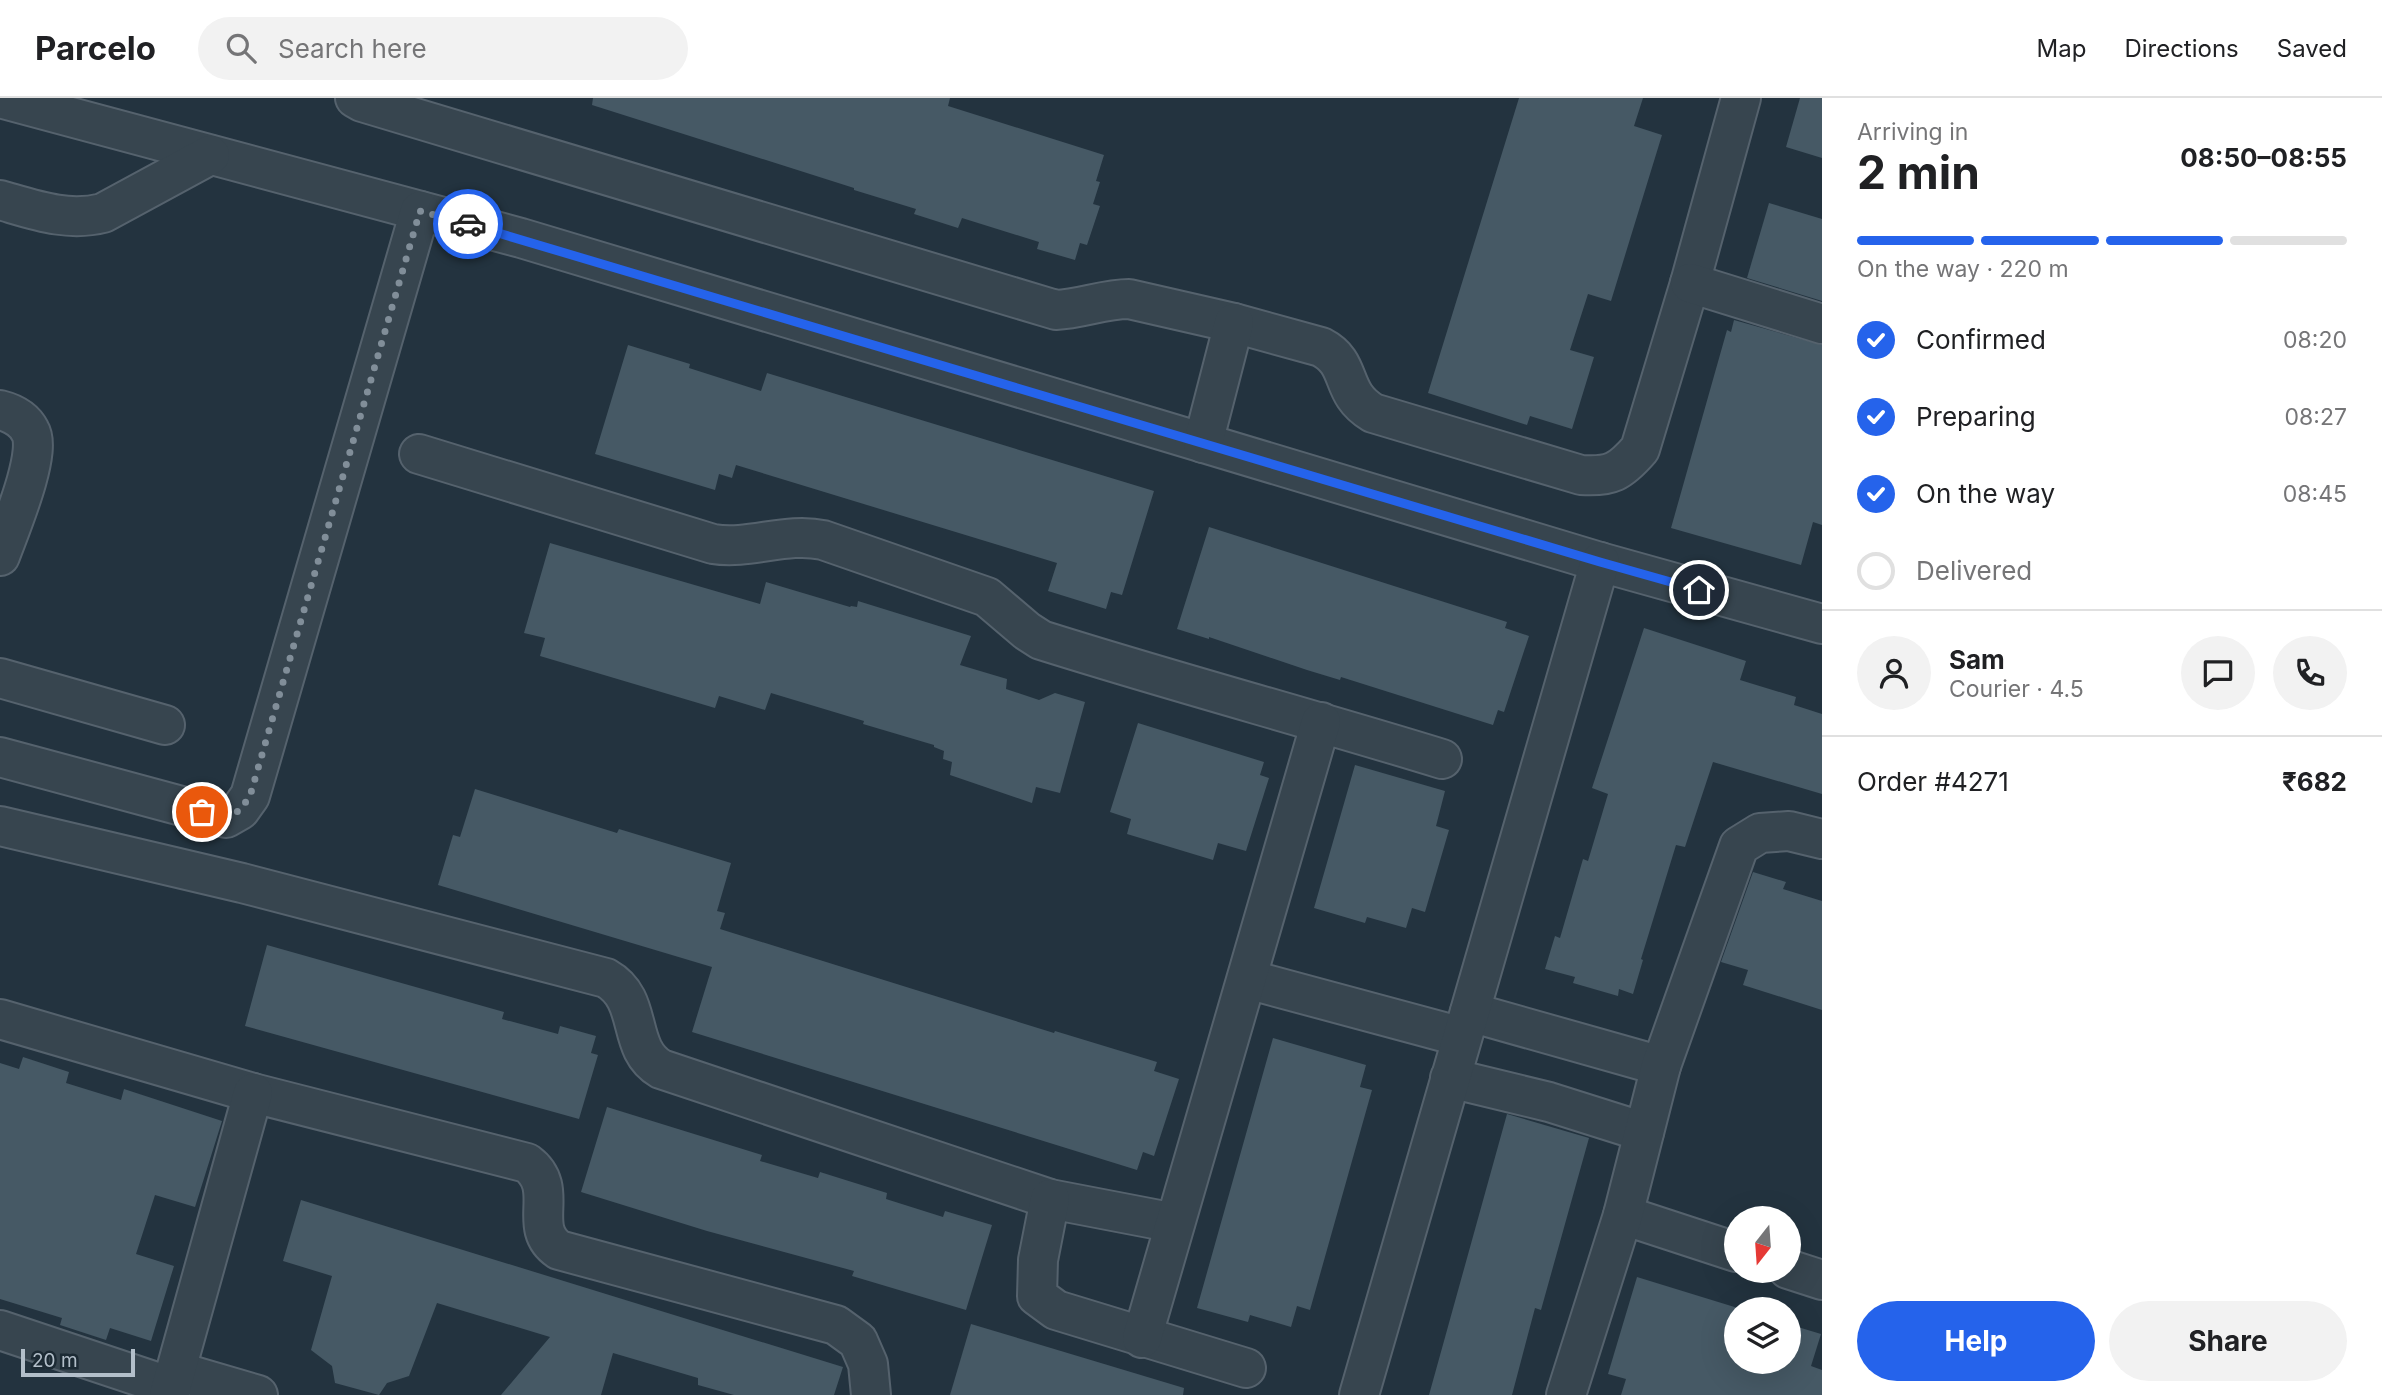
<!DOCTYPE html>
<html lang="en">
<head>
<meta charset="utf-8">
<style>
  :root { --surface:#fff; --page:#f2f2f2; --text:#202124; --muted:#757577; --line:#e0e0e0; --accent:#2563eb }
  body { margin:0; font-family:Inter,sans-serif; background:var(--page); color:var(--text); height:100vh; display:flex; flex-direction:column; font-size:26px; white-space:nowrap }
  * { box-sizing:border-box; margin:0 }
  p { font-size:23px; color:var(--muted) }
  .icon { flex:none; width:38px; height:38px; fill:none; stroke:currentColor; stroke-width:2; stroke-linecap:round; stroke-linejoin:round }
  .map { position:relative; flex:1; overflow:hidden }
  .details { display:flex; flex-direction:column; background:var(--surface); width:560px }
  .details>* { flex:none }
  .needle { width:46px; rotate:197deg }
  .controls { position:absolute; left:1724px; top:1108px; display:grid; gap:14px }
  .controls a { display:grid; place-items:center; width:77px; height:77px; border-radius:50%; background:var(--surface); box-shadow:0 7px 28px #0002; font-size:35px }
  .scale { position:absolute; left:21px; bottom:18px; width:114px; box-sizing:border-box; padding-left:7px; border:4px solid #b3bfca; border-top:0; font-size:19px; line-height:24px; white-space:nowrap; color:#b3bfca; -webkit-text-stroke:5px #1c2a34; paint-order:stroke }
  .pin { position:absolute; display:grid; place-items:center; width:60px; height:60px; color:#fff; margin:-30px; border:4px solid #fff; border-radius:50%; box-shadow:0 2px 7px #0007 }
  .courier { position:absolute; display:grid; place-items:center; width:70px; height:70px; margin:-35px; border:5px solid #2563eb; border-radius:50%; background:#fff; color:#222; box-shadow:0 2px 9px #0007 }
  .summary em { font-style:normal; font-weight:700 }
  .summary div { display:flex; flex-direction:column-reverse }
  .summary { display:flex; align-items:center; justify-content:space-between; height:119px; padding:0 35px }
  h1 { font-size:46px; font-weight:700; line-height:52px }
  .bar { display:grid; grid-template-columns:repeat(4,1fr); gap:10px 7px; align-content:center; height:84px; padding:0 35px }
  .bar i { height:9px; border-radius:5px; background:var(--line) }
  .bar .selected { background:var(--accent) }
  .bar p { grid-column:span 4 }
  .line { display:flex; align-items:center; gap:18px; padding:0 35px; border-top:2px solid var(--line) }
  .line div { flex:1 }
  .round { display:grid; place-items:center; flex:none; width:74px; height:74px; border-radius:37px; background:var(--page) }
  ol { padding:0 35px; list-style:none }
  li { display:flex; align-items:center; gap:21px; height:77px }
  li p { margin-inline-start:auto }
  li .icon { padding:7px; border-radius:50%; background:var(--accent); color:#fff; stroke-width:4 }
  li:last-child { color:var(--muted) }
  li i { width:38px; height:38px; border:4px solid var(--line); border-radius:50% }
  .button { display:flex; gap:14px; margin-top:auto; padding:14px 35px }
  .button a { flex:1; height:80px; border-radius:42px; background:var(--accent); color:#fff; font-size:28px; font-weight:700; line-height:80px; text-align:center }
  .button a+a { background:var(--page); color:var(--text) }
  header { display:flex; align-items:center; gap:42px; box-sizing:border-box; height:98px; padding:0 35px; background:var(--surface); border-bottom:2px solid var(--line) }
  header strong { font-size:33px }
  nav { display:flex; gap:38px; margin-inline-start:auto; font-size:24px }
  .search { width:490px; height:63px; background:var(--page); display:flex; align-items:center; gap:18px; box-sizing:border-box; padding:0 24px; border-radius:38px; color:var(--muted); font-size:26px }
  main { display:flex; flex:1; min-height:0 }
  .map>svg:first-child { display:block }
</style>
</head>
<body>
<header>
<strong>Parcelo</strong>
<div class="search"><svg class="icon" aria-label="search" viewBox="0 0 24 24"><circle cx="10" cy="10" r="6"/><path d="M15 15l6 6"/></svg>Search here</div>
<nav><a>Map</a><a>Directions</a><a>Saved</a></nav>
</header>
<main>
<div class="map">
<svg width="1822" height="1297" viewBox="0 0 1822 1297">
  <rect width="100%" height="100%" fill="#23333f"/>
  <!-- building -->
  <g fill="#465965">
    <path d="M593 0H950L948 8 1104 57 1096 83 1100 84 1093 106 1100 108 1087 147 1080 145 1075 162 1037 151 1039 144 962 120 958 130 914 116 916 111 854 92V90L592 7Z"/>
    <path d="M1519 0H1643L1634 28 1662 37 1611 203 1588 196 1570 252 1594 259 1572 331 1530 318 1527 327 1428 295Z"/>
    <path d="M1800 0H1822V60L1786 49Z"/>
    <path d="M1769 105 1822 121V203L1747 180Z"/>
    <path d="M1734 222 1822 247V427L1813 424 1801 467 1671 430 1727 232 1731 234Z"/>
    <path d="M628 247 690 266 689 270 761 293 767 275 1154 393 1122 497 1111 494 1106 511 1048 493 1057 465 736 367 732 380 719 376 715 392 595 356Z"/>
    <path d="M1209 429 1507 524 1505 530 1529 538 1504 614 1498 612 1493 627 1341 579 1340 582 1307 572 1209 539V541L1177 531Z"/>
    <path d="M550 445 760 506 766 484 850 509 851 508 857 509 858 503 971 538 960 567 1007 581 1006 591 1039 602 1055 595 1085 604 1060 695 1036 689 1032 705 950 677 952 664 943 661 944 653 934 649V647L863 626 864 623 771 595 765 612 719 598 715 610 540 558 545 540 524 535Z"/>
    <path d="M1644 530 1746 563 1740 582 1796 599 1794 607 1822 616V696L1713 664 1685 749 1676 747 1641 861 1643 862 1633 896 1619 891 1618 898 1573 885 1575 879 1545 871 1555 838 1560 840 1583 761 1588 763 1608 696 1592 690Z"/>
    <path d="M1138 625 1264 664 1260 677 1269 680 1246 753 1218 745 1213 762 1127 736 1131 721 1110 714Z"/>
    <path d="M1355 667 1445 693 1436 728 1449 732 1425 814 1412 810 1406 830 1367 819 1365 825 1314 810Z"/>
    <path d="M475 691 617 735 619 731 731 765 717 813 725 815 720 831 1054 935 1055 933 1157 964 1154 973 1179 981 1154 1058 1143 1054 1137 1072 692 934 712 869 438 787 453 737 460 739Z"/>
    <path d="M1753 774 1786 784 1783 791 1822 803V912L1743 887 1748 872 1721 864Z"/>
    <path d="M267 847 504 914 502 921 558 936 560 928 596 938 591 955 598 957 579 1021 245 928Z"/>
    <path d="M1273 940 1366 967 1360 989 1372 992 1310 1212 1297 1208 1291 1229 1250 1217 1248 1224 1197 1210Z"/>
    <path d="M23 959 69 974 66 985 121 1002 124 991 222 1023 195 1109 155 1097 136 1156 174 1168 151 1243 110 1230 106 1242 60 1227 62 1220 0 1201V965L19 971Z"/>
    <path d="M607 1009 762 1057 760 1063 818 1080 820 1074 887 1095 886 1101 943 1119 945 1113 992 1127 966 1212 852 1178 854 1173 707 1133 581 1094Z"/>
    <path d="M1507 1016 1589 1040 1541 1212 1535 1210 1512 1297H1429Z"/>
    <path d="M301 1102 843 1269 834 1297H734L698 1287V1280L613 1255 601 1297H501L550 1239 437 1205 409 1278 387 1285 379 1297 335 1285 332 1268 311 1252 332 1178 283 1163Z"/>
    <path d="M1637 1179 1741 1211H1736V1264H1788V1226L1821 1236 1811 1268 1822 1272V1297H1621L1626 1281 1608 1276Z"/>
    <path d="M971 1226 1184 1290 1183 1297H950Z"/>
  </g>
  <g fill="none" stroke-linecap="round" stroke-linejoin="round">
    <defs>
      <g id="minor">
        <path d="M0 0 521 140 1600 464 1822 526"/>
        <path d="M355 0 362 4 1056 212C1081 211 1104 201 1129 201L1234 225 1321 249C1354 266 1338 294 1373 315L1581 377C1611 379 1620 374 1640 351L1690 185 1741 0"/>
        <path d="M0 102C35 112 67 124 103 115L210 57"/>
        <path d="M1690 185 1822 226"/>
        <path d="M0 312C12 315 24 321 30 333 43 354 9 433 0 458"/>
        <path d="M1203 345 1234 225"/>
        <path d="M419 356 713 446C750 452 786 434 823 442L987 499 1027 533 1041 542C1174 584 1309 620 1442 661"/>
        <path d="M0 580 165 627"/>
        <path d="M0 659 226 720 240 712 250 698 420 113"/>
        <path d="M0 728 242 785 606 880C645 902 625 950 661 971L1050 1101 1175 1125"/>
        <path d="M1247 881 1462 939"/>
        <path d="M1470 914 1661 968"/>
        <path d="M0 921 253 995 527 1065C562 1091 525 1129 559 1152L836 1227 858 1243 868 1266 871 1297"/>
        <path d="M1450 980 1549 1004 1644 1034"/>
        <path d="M1050 1101 1038 1162 1037 1198 1056 1212 1246 1270"/>
        <path d="M1623 1117 1736 1154"/>
        <path d="M1788 1171 1822 1182"/>
        <path d="M0 1232 171 1289"/>
        <path d="M1142 1240 1321 624"/>
        <path d="M176 1273 258 1297"/>
        <path d="M169 1297 253 995"/>
        <path d="M1359 1297 1600 464"/>
        <path d="M1566 1297 1623 1117 1661 968 1739 748 1760 735 1789 733 1822 741"/>
      </g>
    </defs>
    <!-- minor casing -->
    <use href="#minor" stroke="#55626d" stroke-width="42"/>
    <!-- minor -->
    <use href="#minor" stroke="#37454f" stroke-width="38"/>
  </g>
  <g fill="none" stroke-linecap="round" stroke-linejoin="round">
    <!-- done -->
    <path stroke="#818e99" stroke-width="7" stroke-dasharray="0 12.6" d="M202 714 226 720 240 712 250 698 420 113 468 126"/>
    <!-- route -->
    <path stroke="#2563eb" stroke-width="9" d="M468 126 1600 464 1699 492"/>
  </g>
</svg>
<div class="controls">
<a><svg class="needle" viewBox="-14 -14 28 28"><path d="M0-13l5 13h-10z" fill="#e53935"/><path d="M0 13l5-13h-10z" fill="#757577"/></svg></a>
<a><svg class="icon" aria-label="layers" viewBox="0 0 24 24"><path d="M12 4l9 5-9 5-9-5zM3 14l9 5 9-5"/></svg></a>
</div>
<div class="scale">20 m</div>
<div class="pin" style="left:202px;top:714px;background:#ea580c"><svg class="icon" aria-label="bag" viewBox="0 0 24 24"><path d="M5 8h14l-1 12H6zM9 8a3 3 0 0 1 6 0"/></svg></div>
<div class="pin" style="left:1699px;top:492px;background:#1f2937"><svg class="icon" aria-label="home" viewBox="0 0 24 24"><path d="M3 11l9-7 9 7M6 9v11h12V9"/></svg></div>
<div class="courier" style="left:468px;top:126px"><svg class="icon" aria-label="car" viewBox="0 0 24 24"><path d="M5 17H2v-5l4-1 3-4h7l3 4 3 1v5h-3M9 17h6M6 11h13"/><circle cx="7" cy="17" r="2"/><circle cx="17" cy="17" r="2"/></svg></div>
</div>
<section class="details">
<div class="summary"><div><h1>2 min</h1><p>Arriving in</p></div><em>08:50–08:55</em></div>
<div class="bar"><i class="selected"></i><i class="selected"></i><i class="selected"></i><i></i><p>On the way · 220 m</p></div>
<ol>
<li><svg class="icon" aria-label="check" viewBox="0 0 24 24"><path d="M5 12l5 5 9-10"/></svg>Confirmed<p>08:20</p></li>
<li><svg class="icon" aria-label="check" viewBox="0 0 24 24"><path d="M5 12l5 5 9-10"/></svg>Preparing<p>08:27</p></li>
<li><svg class="icon" aria-label="check" viewBox="0 0 24 24"><path d="M5 12l5 5 9-10"/></svg>On the way<p>08:45</p></li>
<li><i></i>Delivered</li>
</ol>
<div class="line" style="height:126px"><a class="round"><svg class="icon" aria-label="person" viewBox="0 0 24 24"><circle cx="12" cy="8" r="4"/><path d="M4 21q1-7 8-7t8 7"/></svg></a><div><b>Sam</b><p>Courier · 4.5</p></div><a class="round"><svg class="icon" aria-label="chat" viewBox="0 0 24 24"><path d="M4 5h16v11H9l-5 4z"/></svg></a><a class="round"><svg class="icon" aria-label="phone" viewBox="0 0 24 24"><path d="M5 4h4l2 5-3 2q2 4 5 5l2-3 5 2v4C11 20 4 13 5 4z"/></svg></a></div>
<div class="line" style="height:91px"><div>Order #4271</div><b>₹682</b></div>
<div class="button"><a>Help</a><a>Share</a></div>
</section>
</main>
</body>
</html>
